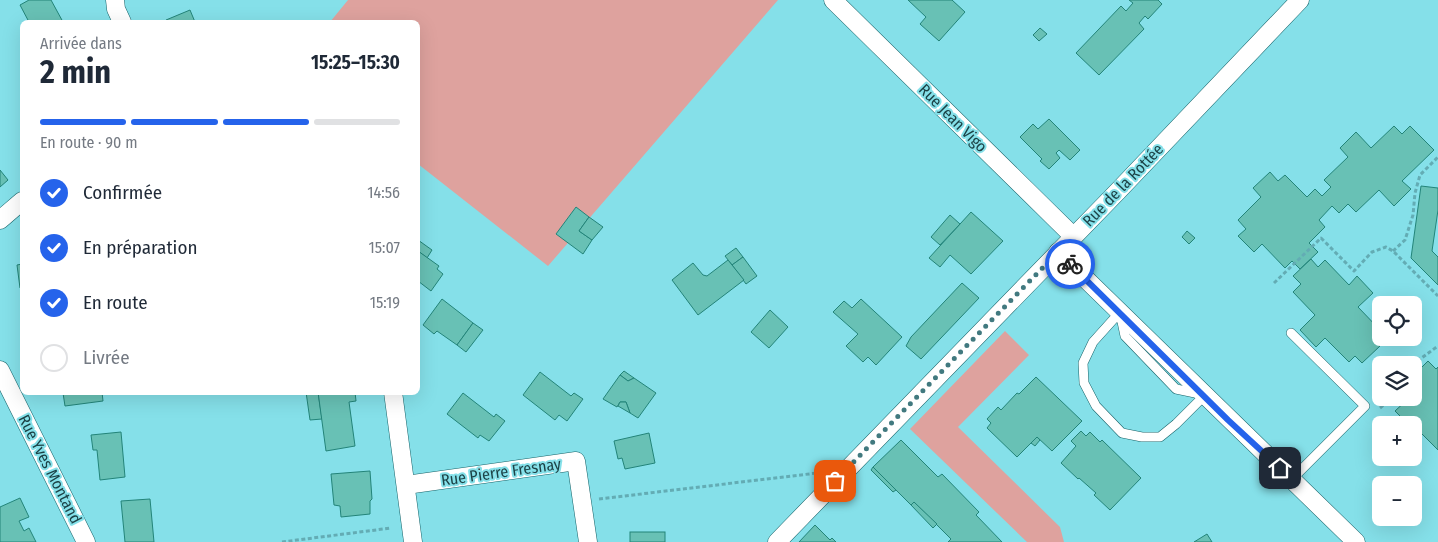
<!DOCTYPE html>
<html lang="fr">
<head>
<meta charset="utf-8">
<style>
  :root { --surface:#fff; --page:#f6f6f7; --text:#1f2937; --muted:#747a83; --line:#e0e1e3; --accent:#2563eb }
  body { margin:0; font-family:"Fira Sans Condensed",sans-serif; background:var(--page); color:var(--text); height:100vh; display:flex; flex-direction:column; font-size:19px; white-space:nowrap }
  * { box-sizing:border-box; margin:0 }
  p { font-size:16px; color:var(--muted) }
  .icon { flex:none; width:28px; height:28px; fill:none; stroke:currentColor; stroke-width:2; stroke-linecap:round; stroke-linejoin:round }
  .map { position:relative; flex:1; overflow:hidden }
  .panel { position:absolute; left:20px; top:20px; width:400px; height:375px; display:flex; flex-direction:column; background:var(--surface); border-radius:8px; box-shadow:0 5px 20px #0002 }
  .panel>* { flex:none }
  .tools { position:absolute; left:1372px; top:296px; display:grid; gap:10px }
  .tools a { display:grid; place-items:center; width:50px; height:50px; border-radius:8px; background:var(--surface); box-shadow:0 5px 20px #0002; font-size:25px }
  .pin { position:absolute; display:grid; place-items:center; width:42px; height:42px; color:#fff; margin:-21px; border-radius:10px; box-shadow:0 2px 8px #0006 }
  .courier { position:absolute; display:grid; place-items:center; width:50px; height:50px; margin:-25px; border:4px solid #2563eb; border-radius:50%; background:#fff; color:#222; box-shadow:0 1px 6px #0007 }
  .headline em { font-style:normal; font-weight:700 }
  .headline div { display:flex; flex-direction:column-reverse }
  .headline { display:flex; align-items:center; justify-content:space-between; height:85px; padding:0 20px }
  h1 { font-size:32px; font-weight:700; line-height:38px }
  .bar { display:grid; grid-template-columns:repeat(4,1fr); gap:8px 5px; align-content:center; height:60px; padding:0 20px }
  .bar i { height:6px; border-radius:4px; background:var(--line) }
  .bar .on { background:var(--accent) }
  .bar p { grid-column:span 4 }
  ol { padding:0 20px; list-style:none }
  li { display:flex; align-items:center; gap:15px; height:55px }
  li p { margin-inline-start:auto }
  li .icon { padding:5px; border-radius:50%; background:var(--accent); color:#fff; stroke-width:4 }
  li:last-child { color:var(--muted) }
  li i { width:28px; height:28px; border:2px solid var(--line); border-radius:50% }
  .map>svg:first-child { display:block }
</style>
</head>
<body>
<div class="map">
<svg width="1438" height="542" viewBox="0 0 1438 542">
  <rect width="100%" height="100%" fill="#85e0e9"/>
  <!-- green -->
  <g fill="#dea29e">
    <path d="M348 0H778L548 266 418 164V22H330Z"/>
    <path d="M1005 331 1029 355 958 427 1060 527 1064 542H1027L910 429Z"/>
  </g>
  <!-- building -->
  <g fill="#68c1b5" stroke="#238479">
    <path d="M29 0H51L63 22H29L20 5Z"/>
    <path d="M908 0H952L965 12 939 41 920 24 926 17Z"/>
    <path d="M1129 0H1158L1162 4 1148 19 1145 16 1139 23 1144 29 1099 75 1076 53 1121 6 1126 11 1133 3Z"/>
    <path d="M190 10 195 22H167L166 20Z"/>
    <path d="M1040 28 1047 34 1039 41 1033 35Z"/>
    <path d="M1049 119 1080 150 1070 160 1059 150 1056 153 1060 158 1049 169 1040 161 1042 159 1020 137 1033 124 1038 129Z"/>
    <path d="M1394 126 1402 134 1410 126 1434 150 1402 181 1411 189 1394 206 1379 190 1356 212 1348 204 1339 213 1332 206 1319 220 1325 227 1309 243 1318 252 1300 269 1292 261 1285 268 1262 244 1254 252 1238 236 1246 229 1238 220 1261 197 1253 188 1270 172 1278 181 1285 175 1307 197 1315 189 1322 196 1331 187 1324 180 1348 157 1340 148 1356 132 1371 148Z"/>
    <path d="M0 170 8 180 0 187Z"/>
    <path d="M1421 186 1438 188V210L1432 251 1438 257V285L1411 258Z"/>
    <path d="M576 207 589 217 579 231 592 240 583 254 556 234Z"/>
    <path d="M971 212 1003 241 971 274 950 255 940 267 929 258Z"/>
    <path d="M950 215 960 224 940 245 931 237Z"/>
    <path d="M589 217 603 227 592 240 579 231Z"/>
    <path d="M1187 231 1195 238 1189 244 1182 237Z"/>
    <path d="M418 240 432 250 427 258 418 251Z"/>
    <path d="M736 248 743 257 732 265 725 256Z"/>
    <path d="M418 251 439 266 437 269 443 274 431 291 418 281Z"/>
    <path d="M743 257 757 276 746 284 732 265Z"/>
    <path d="M1311 259 1318 267 1325 260 1349 285 1357 276 1373 293 1358 307 1381 331 1373 339 1380 346 1362 363 1355 356 1349 362 1325 338 1316 347 1300 330 1315 315 1293 292 1301 284 1293 276Z"/>
    <path d="M728 260 744 280 698 315 672 280 693 263 703 275 707 276Z"/>
    <path d="M22 264V288H20L17 265Z"/>
    <path d="M962 283 979 298 921 359 906 346 911 337Z"/>
    <path d="M442 299 473 323 457 345 437 331 434 334 423 325Z"/>
    <path d="M861 299 902 337 876 365 868 357 863 362 846 346 858 334 833 312 844 301 852 308Z"/>
    <path d="M770 310 788 327 769 348 751 332Z"/>
    <path d="M473 323 483 330 466 352 457 345Z"/>
    <path d="M1428 361 1436 369 1438 367V450L1421 433 1414 440V425H1398L1404 420 1395 411 1409 398H1414V393L1420 386 1414 380V375Z"/>
    <path d="M624 371 634 378 628 381 620 375Z"/>
    <path d="M540 372 571 396 574 393 583 399 567 421 559 415 555 420 523 395Z"/>
    <path d="M620 375 628 381 634 378 656 393 638 418 630 413 626 402H620L617 407 603 399Z"/>
    <path d="M1036 377 1082 421 1052 451 1037 437 1017 457 987 428 991 423 987 419 998 407 1001 410 1017 393 1019 394Z"/>
    <path d="M102 392 103 401 65 406 63 393Z"/>
    <path d="M306 392H318L322 419 310 420Z"/>
    <path d="M318 392H355L356 401 349 402 355 446 326 451Z"/>
    <path d="M463 393 494 417 496 414 505 421 489 441 480 435 478 438 447 414Z"/>
    <path d="M620 402H626L630 413 618 406Z"/>
    <path d="M1081 431 1086 436 1090 432 1100 442 1102 440 1141 478 1110 510 1094 495 1096 493 1079 478 1078 479 1061 463 1076 446 1071 441Z"/>
    <path d="M121 432 125 477 100 480 97 450H93L91 435Z"/>
    <path d="M649 433 655 463 625 469 622 458 618 459 614 441Z"/>
    <path d="M1037 437 1040 440 1035 446 1031 443Z"/>
    <path d="M901 440 938 477 942 474 979 512 976 515 1002 542H948L951 539 914 502 911 505 873 467Z"/>
    <path d="M873 467 896 490 893 492 871 470Z"/>
    <path d="M370 471 372 499 370 501V514L341 517 340 506 334 505 331 474Z"/>
    <path d="M20 498 29 517 19 521 24 531 29 528 36 542H0V507Z"/>
    <path d="M150 499 154 542H125L121 501Z"/>
    <path d="M914 502 937 524 933 528 911 505Z"/>
    <path d="M815 525 830 540 832 538 836 542H799Z"/>
    <rect x="630" y="532" width="35" height="10"/>
    <path d="M1207 534 1212 542H1194Z"/>
  </g>
  <g fill="none" stroke-linecap="round" stroke-linejoin="round">
    <defs>
      <g id="service">
        <path d="M1120 312 1093 342 1083 363 1084 383 1096 406 1122 433 1142 437H1160L1176 424 1205 395"/>
        <path d="M1121 317 1125 336 1176 389 1200 394"/>
        <path d="M1291 333 1365 406 1292 479"/>
      </g>
      <g id="minor">
        <path d="M115 0 116 9 122 22"/>
        <path d="M833 0 1073 236"/>
        <path d="M0 220 22 201"/>
        <path d="M1058 252 1356 542"/>
        <path d="M0 370 86 542"/>
        <path d="M393 392 413 542"/>
        <path d="M406 485 576 461 588 542"/>
        <path d="M777 542 1118 191 1300 0"/>
      </g>
    </defs>
    <!-- service casing -->
    <use href="#service" stroke="#156268" stroke-width="10"/>
    <!-- minor casing -->
    <use href="#minor" stroke="#156268" stroke-width="19"/>
    <!-- path -->
    <g stroke="#63acb4" stroke-width="3" stroke-dasharray="4 2.5" stroke-linecap="butt">
      <path d="M1393 251 1405 240 1413 215 1415 193 1420 175 1438 157"/>
      <path d="M1274 283 1321 238 1354 271 1372 252 1386 247 1393 251 1438 296"/>
      <path d="M1412 365 1438 346"/>
      <path d="M1380 408 1392 398"/>
      <path d="M599 499 817 473"/>
      <path d="M282 542 391 528"/>
    </g>
    <!-- service -->
    <use href="#service" stroke="#fff" stroke-width="9"/>
    <!-- minor -->
    <use href="#minor" stroke="#fff" stroke-width="18"/>
  </g>
  <g fill="none" stroke-linecap="round" stroke-linejoin="round">
    <!-- done -->
    <path stroke="#41797f" stroke-width="5" stroke-dasharray="0 9" d="M835 481 1058 252 1070 264"/>
    <!-- route -->
    <path stroke="#2563eb" stroke-width="6" d="M1070 264 1228 420 1280 468"/>
  </g>
  <g text-anchor="middle" dominant-baseline="central" stroke-width="4" stroke-linejoin="round" paint-order="stroke">
    <!-- street labels -->
    <g font-size="16" fill="#1c4246" stroke="#85e0e9">
      <text transform="translate(953 118) rotate(45)">Rue Jean Vigo</text>
      <text transform="translate(1123 185) rotate(-46)">Rue de la Rottée</text>
      <text transform="translate(50 469) rotate(63)">Rue Yves Montand</text>
      <text transform="translate(501 472) rotate(-8)">Rue Pierre Fresnay</text>
    </g>
  </g>
</svg>
<div class="tools">
<a><svg class="icon" aria-label="locate" viewBox="0 0 24 24"><circle cx="12" cy="12" r="6"/><path d="M12 2v4M12 18v4M2 12h4M18 12h4"/></svg></a>
<a><svg class="icon" aria-label="layers" viewBox="0 0 24 24"><path d="M12 4l9 5-9 5-9-5zM3 14l9 5 9-5"/></svg></a>
<a>+</a>
<a>−</a>
</div>
<div class="pin" style="left:835px;top:481px;background:#ea580c"><svg class="icon" aria-label="bag" viewBox="0 0 24 24"><path d="M5 8h14l-1 12H6zM9 8a3 3 0 0 1 6 0"/></svg></div>
<div class="pin" style="left:1280px;top:468px;background:#1f2937"><svg class="icon" aria-label="home" viewBox="0 0 24 24"><path d="M3 11l9-7 9 7M6 9v11h12V9"/></svg></div>
<div class="courier" style="left:1070px;top:264px"><svg class="icon" aria-label="bike" viewBox="0 0 24 24"><circle cx="6" cy="16" r="4"/><circle cx="18" cy="16" r="4"/><path d="M6 16l4-8h5l3 8M10 8l3 8H6M13 5h3"/></svg></div>
<section class="panel">
<div class="headline"><div><h1>2 min</h1><p>Arrivée dans</p></div><em>15:25–15:30</em></div>
<div class="bar"><i class="on"></i><i class="on"></i><i class="on"></i><i></i><p>En route · 90 m</p></div>
<ol>
<li><svg class="icon" aria-label="check" viewBox="0 0 24 24"><path d="M5 12l5 5 9-10"/></svg>Confirmée<p>14:56</p></li>
<li><svg class="icon" aria-label="check" viewBox="0 0 24 24"><path d="M5 12l5 5 9-10"/></svg>En préparation<p>15:07</p></li>
<li><svg class="icon" aria-label="check" viewBox="0 0 24 24"><path d="M5 12l5 5 9-10"/></svg>En route<p>15:19</p></li>
<li><i></i>Livrée</li>
</ol>
</section>
</div>
</body>
</html>
